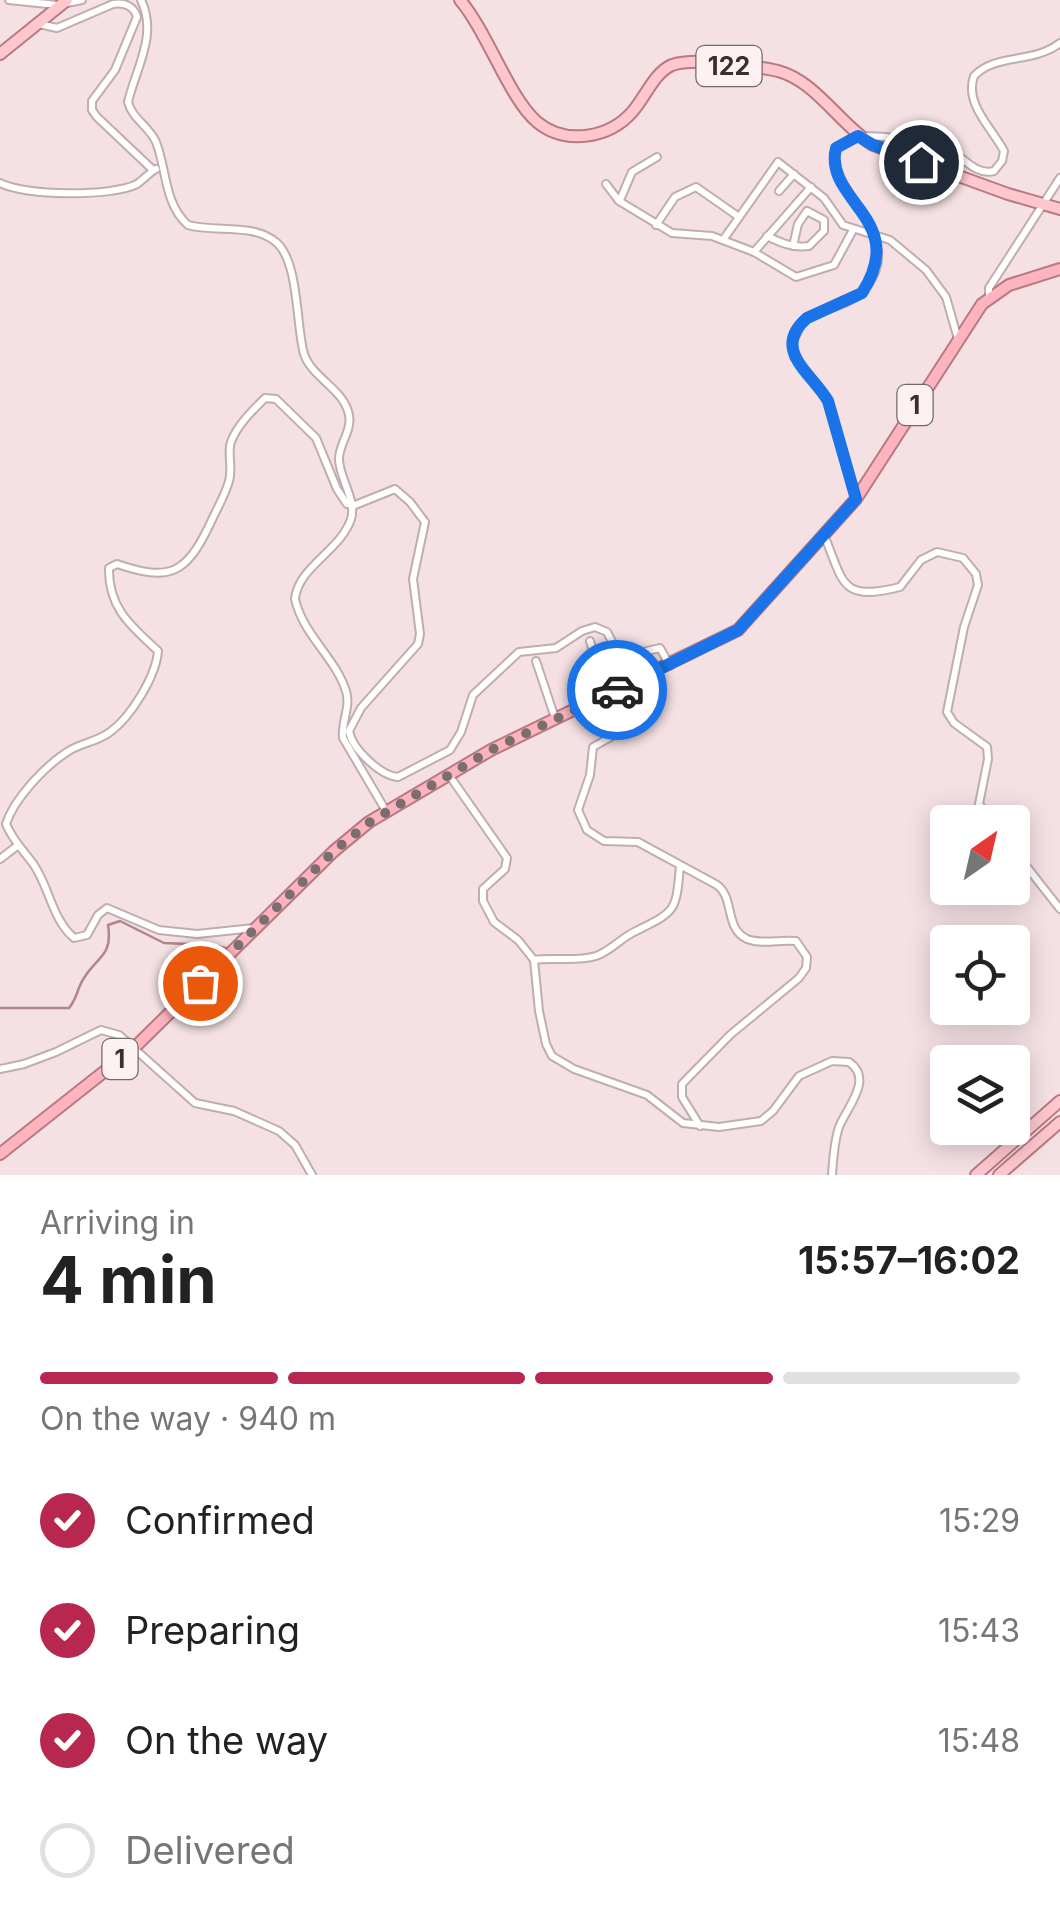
<!DOCTYPE html>
<html lang="en">
<head>
<meta charset="utf-8">
<style>
  :root { --surface:#fff; --page:#f2f2f2; --text:#222; --muted:#767676; --line:#e0e0e0; --accent:#b8274f }
  body { margin:0; font-family:Inter,sans-serif; background:var(--page); color:var(--text); height:100vh; display:flex; flex-direction:column; font-size:38px; white-space:nowrap }
  * { box-sizing:border-box; margin:0 }
  p { font-size:32px; color:var(--muted) }
  .icon { flex:none; width:55px; height:55px; fill:none; stroke:currentColor; stroke-width:2; stroke-linecap:round; stroke-linejoin:round }
  .map { position:relative; height:1175px; overflow:hidden }
  .details { display:flex; flex-direction:column; background:var(--surface); flex:1 }
  .details>* { flex:none }
  .needle { width:65px; rotate:34deg }
  .buttons { position:absolute; left:930px; top:805px; display:grid; gap:20px }
  .buttons a { display:grid; place-items:center; width:100px; height:100px; border-radius:10px; background:var(--surface); box-shadow:0 5px 25px #0003; font-size:50px }
  .pin { position:absolute; display:grid; place-items:center; width:85px; height:85px; color:#fff; margin:-42px; border:5px solid #fff; border-radius:50%; box-shadow:0 2px 10px #0007 }
  .courier { position:absolute; display:grid; place-items:center; width:100px; height:100px; margin:-50px; border:8px solid #1a73e8; border-radius:50%; background:#fff; color:#222; box-shadow:0 2px 12px #0007 }
  .head em { font-style:normal; font-weight:700 }
  .head div { display:flex; flex-direction:column-reverse }
  .head { display:flex; align-items:center; justify-content:space-between; height:170px; padding:0 40px }
  h1 { font-size:65px; font-weight:700; line-height:75px }
  .bar { display:grid; grid-template-columns:repeat(4,1fr); gap:15px 10px; align-content:center; height:120px; padding:0 40px }
  .bar i { height:12px; border-radius:8px; background:var(--line) }
  .bar .selected { background:var(--accent) }
  .bar p { grid-column:span 4 }
  ol { padding:0 40px; list-style:none }
  li { display:flex; align-items:center; gap:30px; height:110px }
  li p { margin-inline-start:auto }
  li .icon { padding:10px; border-radius:50%; background:var(--accent); color:#fff; stroke-width:4 }
  li:last-child { color:var(--muted) }
  li i { width:55px; height:55px; border:5px solid var(--line); border-radius:50% }
  .map>svg:first-child { display:block }
</style>
</head>
<body>
<div class="map">
<svg width="1060" height="1175" viewBox="0 0 1060 1175">
  <rect width="100%" height="100%" fill="#f5e1e3"/>
  <g fill="none" stroke-linecap="round" stroke-linejoin="round">
    <!-- stream -->
    <path stroke="#b3848a" stroke-width="2.5" d="M0 1008H69C78 997 77 988 84 978 97 956 113 957 108 925L120 921 164 943 212 945 230 949"/>
    <defs>
      <g id="minor">
        <path d="M9 0 57 5 82 0"/>
        <path d="M141 0C158 35 136 68 128 102 132 119 149 126 156 142 167 170 164 204 188 225 216 233 253 222 277 243 299 263 296 326 304 354 312 378 344 389 349 415 352 431 339 444 339 459 339 478 357 500 351 519 341 550 298 567 295 599 303 635 335 657 346 691 351 707 341 722 343 738L386 811"/>
        <path d="M39 24 57 28 113 4C124 2 134 6 137 17L115 70 92 101V110L97 117 153 170"/>
        <path d="M0 183C24 196 112 197 137 184 143 180 149 173 156 169"/>
        <path d="M606 184 619 201 672 233 712 236 754 252 796 277 834 265 853 230"/>
        <path d="M779 191 794 174"/>
        <path d="M620 200 632 172 657 157"/>
        <path d="M656 225 675 197 696 187 739 217"/>
        <path d="M767 236C781 243 793 248 809 246L824 231V220L807 211 798 224 793 246"/>
        <path d="M723 240 778 162 824 198 843 225 890 240 926 270 946 297 958 339"/>
        <path d="M754 252 811 187"/>
        <path d="M989 296V288L1060 178"/>
        <path d="M856 498 828 401 794 357 793 342 801 324C817 309 849 306 862 292 911 239 833 200 835 152 840 145 845 140 853 138 867 133 932 141 947 148 963 156 975 176 994 171L1002 161 1004 151C992 128 964 104 974 76 996 53 1033 64 1060 43"/>
        <path d="M824 535C844 583 840 602 900 587L921 560 937 552 963 558 976 574 978 585 964 627 947 712 954 723 987 747 988 759 979 804 993 822"/>
        <path d="M590 641 606 694"/>
        <path d="M536 661 555 718"/>
        <path d="M625 686 638 704 641 714 632 725 593 747 590 775 578 810 587 830 604 841 638 842 717 885C735 898 724 928 747 939 762 945 781 939 796 941L807 957 806 968 799 978 730 1035 682 1084V1097L700 1126"/>
        <path d="M449 775 507 858 505 869 483 889V901L494 922 518 940 534 960 539 1011 546 1044 552 1056 574 1069 647 1095 683 1123 719 1127 761 1121 773 1111 799 1076 832 1061 849 1062C874 1079 847 1107 839 1127 834 1142 833 1159 832 1175"/>
        <path d="M1012 848 1060 909"/>
        <path d="M0 859 17 846"/>
        <path d="M254 928 197 934 159 930 107 908 98 915 87 935 74 938C52 919 50 889 34 865 24 851 13 841 6 824 14 799 44 767 67 752 80 743 97 742 110 732 131 717 156 676 158 651 131 626 108 608 109 568L117 564C170 582 186 574 210 524 216 510 225 496 229 481 233 468 227 453 231 442 237 425 253 410 265 398L276 399 316 438 337 489 347 504 355 505 395 489 410 502 425 522 413 579 420 634 418 644 361 708 349 731C352 749 381 776 398 777L450 750 461 732 473 695 519 652 556 648 582 631 595 627 607 632 618 653 630 655 660 648 670 666"/>
        <path d="M534 960C554 957 576 962 596 956 611 951 622 937 636 931 676 911 676 912 680 866"/>
        <path d="M0 1069 24 1064 56 1052 101 1030 119 1035 195 1103 234 1111 279 1131 295 1145 312 1175"/>
      </g>
      <g id="primary">
        <path d="M460 0C488 33 509 98 537 122 566 146 610 138 633 111 646 96 654 73 672 65 694 57 755 66 778 71 816 81 840 125 873 145L1008 194 1060 209"/>
        <path d="M0 54 67 0"/>
        <path d="M976 1175 1060 1101"/>
        <path d="M999 1175 1060 1122"/>
      </g>
      <path id="trunk" d="M0 1154 134 1048 334 851 369 822 491 750 738 630 856 499 982 304 1009 285 1060 269"/>
    </defs>
    <!-- minor casing -->
    <use href="#minor" stroke="#c0adaf" stroke-width="10"/>
    <!-- primary casing -->
    <use href="#primary" stroke="#b87982" stroke-width="14"/>
    <!-- trunk casing -->
    <use href="#trunk" stroke="#b87982" stroke-width="14"/>
    <!-- minor -->
    <use href="#minor" stroke="#fff" stroke-width="6"/>
    <!-- primary -->
    <use href="#primary" stroke="#fec7ce" stroke-width="10"/>
    <!-- trunk -->
    <use href="#trunk" stroke="#feb4be" stroke-width="10"/>
  </g>
  <g fill="none" stroke-linecap="round" stroke-linejoin="round">
    <!-- done -->
    <path stroke="#7a6e6f" stroke-width="10" stroke-dasharray="0 18" d="M200 983 334 851 370 822 491 750 617 690"/>
    <!-- route -->
    <path stroke="#1a73e8" stroke-width="12" d="M617 690 738 630 856 499 828 401C813 374 770 350 807 318L862 293C910 219 823 201 836 148L858 136 873 145 921 162"/>
  </g>
  <g text-anchor="middle" dominant-baseline="central" stroke-width="8" stroke-linejoin="round" paint-order="stroke">
    <!-- shield labels -->
    <g fill="#fdf1f2" stroke="#726a6a" stroke-width="2.5">
      <rect x="696.5" y="46" width="65" height="40" rx="8"/>
      <rect x="897.5" y="385" width="35" height="40" rx="8"/>
      <rect x="102.5" y="1039" width="35" height="40" rx="8"/>
    </g>
    <g font-size="25" font-weight="bold" fill="#373030">
      <text x="729" y="66">122</text>
      <text x="915" y="405">1</text>
      <text x="120" y="1059">1</text>
    </g>
  </g>
</svg>
<div class="buttons">
<a><svg class="needle" viewBox="-14 -14 28 28"><path d="M0-13l5 13h-10z" fill="#e53935"/><path d="M0 13l5-13h-10z" fill="#767676"/></svg></a>
<a><svg class="icon" aria-label="locate" viewBox="0 0 24 24"><circle cx="12" cy="12" r="6"/><path d="M12 2v4M12 18v4M2 12h4M18 12h4"/></svg></a>
<a><svg class="icon" aria-label="layers" viewBox="0 0 24 24"><path d="M12 4l9 5-9 5-9-5zM3 14l9 5 9-5"/></svg></a>
</div>
<div class="pin" style="left:200px;top:983px;background:#ea580c"><svg class="icon" aria-label="bag" viewBox="0 0 24 24"><path d="M5 8h14l-1 12H6zM9 8a3 3 0 0 1 6 0"/></svg></div>
<div class="pin" style="left:921px;top:162px;background:#1f2937"><svg class="icon" aria-label="home" viewBox="0 0 24 24"><path d="M3 11l9-7 9 7M6 9v11h12V9"/></svg></div>
<div class="courier" style="left:617px;top:690px"><svg class="icon" aria-label="car" viewBox="0 0 24 24"><path d="M5 17H2v-5l4-1 3-4h7l3 4 3 1v5h-3M9 17h6M6 11h13"/><circle cx="7" cy="17" r="2"/><circle cx="17" cy="17" r="2"/></svg></div>
</div>
<section class="details">
<div class="head"><div><h1>4 min</h1><p>Arriving in</p></div><em>15:57–16:02</em></div>
<div class="bar"><i class="selected"></i><i class="selected"></i><i class="selected"></i><i></i><p>On the way · 940 m</p></div>
<ol>
<li><svg class="icon" aria-label="check" viewBox="0 0 24 24"><path d="M5 12l5 5 9-10"/></svg>Confirmed<p>15:29</p></li>
<li><svg class="icon" aria-label="check" viewBox="0 0 24 24"><path d="M5 12l5 5 9-10"/></svg>Preparing<p>15:43</p></li>
<li><svg class="icon" aria-label="check" viewBox="0 0 24 24"><path d="M5 12l5 5 9-10"/></svg>On the way<p>15:48</p></li>
<li><i></i>Delivered</li>
</ol>
</section>
</body>
</html>
